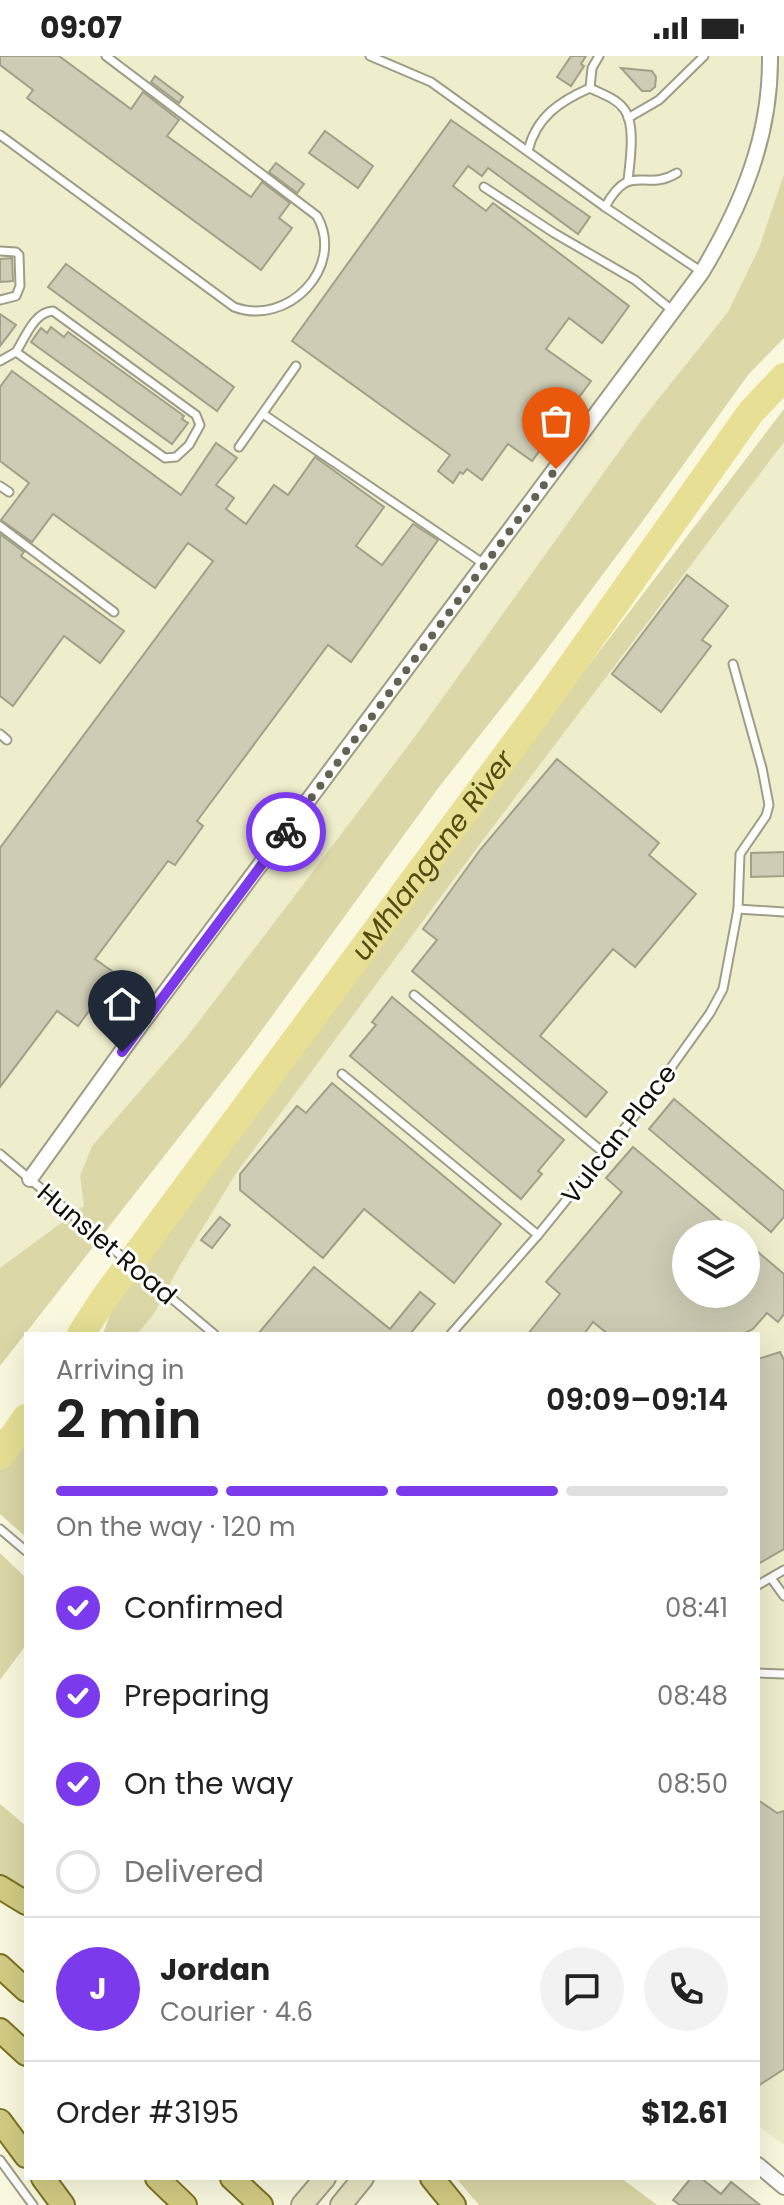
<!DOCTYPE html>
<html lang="en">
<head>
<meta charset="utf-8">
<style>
  :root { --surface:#fff; --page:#f2f2f2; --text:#222; --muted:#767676; --line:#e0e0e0; --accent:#7c3aed }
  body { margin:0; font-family:Poppins,sans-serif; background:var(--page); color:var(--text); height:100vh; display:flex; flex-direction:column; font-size:30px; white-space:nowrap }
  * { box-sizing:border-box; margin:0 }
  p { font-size:26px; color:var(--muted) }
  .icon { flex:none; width:44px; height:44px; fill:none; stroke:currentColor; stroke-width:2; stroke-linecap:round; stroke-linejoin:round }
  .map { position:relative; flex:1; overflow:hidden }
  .sheet { position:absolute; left:24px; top:1276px; width:736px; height:848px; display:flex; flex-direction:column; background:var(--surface); border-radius:0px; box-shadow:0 8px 32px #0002 }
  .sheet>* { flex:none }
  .buttons { position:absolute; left:672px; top:1164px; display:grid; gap:16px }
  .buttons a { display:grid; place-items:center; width:88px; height:88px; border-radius:50%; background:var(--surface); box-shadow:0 8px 32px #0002; font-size:40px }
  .pin { position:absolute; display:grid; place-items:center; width:68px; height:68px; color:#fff; margin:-82px -34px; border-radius:50% 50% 50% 0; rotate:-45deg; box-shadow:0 0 8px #0007 }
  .pin .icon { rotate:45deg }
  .courier { position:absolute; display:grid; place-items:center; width:80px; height:80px; margin:-40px; border:6px solid #7c3aed; border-radius:50%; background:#fff; color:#222; box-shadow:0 2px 10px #0007 }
  .headline em { font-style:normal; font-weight:600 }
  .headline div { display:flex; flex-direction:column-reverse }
  .headline { display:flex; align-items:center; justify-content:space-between; height:136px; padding:0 32px }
  h1 { font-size:52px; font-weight:600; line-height:60px }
  .bar { display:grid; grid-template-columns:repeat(4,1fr); gap:12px 8px; align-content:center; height:96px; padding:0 32px }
  .bar i { height:10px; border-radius:6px; background:var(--line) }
  .bar .on { background:var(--accent) }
  .bar p { grid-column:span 4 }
  .line { display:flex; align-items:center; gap:20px; padding:0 32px; border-top:2px solid var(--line) }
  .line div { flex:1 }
  .round { display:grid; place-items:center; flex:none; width:84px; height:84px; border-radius:42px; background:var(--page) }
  ol { padding:0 32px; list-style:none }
  li { display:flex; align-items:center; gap:24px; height:88px }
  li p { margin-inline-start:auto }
  li .icon { padding:8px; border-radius:50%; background:var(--accent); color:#fff; stroke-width:4 }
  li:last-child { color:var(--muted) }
  li i { width:44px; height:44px; border:4px solid var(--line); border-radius:50% }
  .status { display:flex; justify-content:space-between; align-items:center; height:56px; padding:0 40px; background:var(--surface); direction:ltr }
  .status svg { height:22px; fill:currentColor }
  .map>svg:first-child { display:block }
</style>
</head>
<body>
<div class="status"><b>09:07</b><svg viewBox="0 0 49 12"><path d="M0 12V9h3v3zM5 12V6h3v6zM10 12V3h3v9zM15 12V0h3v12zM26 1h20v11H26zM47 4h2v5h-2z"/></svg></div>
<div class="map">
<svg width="784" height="2149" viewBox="0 0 784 2149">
  <rect width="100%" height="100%" fill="#faf9df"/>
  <!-- built -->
  <g fill="#eeedcc" fill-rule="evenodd">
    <path d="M0 0H784V118L759 192 728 256 643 362 416 679 286 851 186 982 92 1090 80 1120 84 1150 0 1212Z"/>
    <path d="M784 386V2089L758 2070V1278H137L154 1258 179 1211 235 1119 480 788ZM686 1178H746V1238H686Z"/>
  </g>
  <!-- green -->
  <g fill="#dbd7a6">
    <path d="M784 118V282L748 319 650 455 539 604 436 735 248 993 0 1310V1212L84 1150 80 1120 92 1090 186 982 286 851 416 679 643 362 728 256 759 192Z"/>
    <path d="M784 353V386L480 788 235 1119 179 1211 154 1258 137 1278H103L115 1244 249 1067 409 845Z"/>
    <path d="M0 1373 26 1393V1481L0 1458Z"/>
    <path d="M0 1497 26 1522V1589L0 1624Z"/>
    <path d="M0 1748 26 1770V1836L0 1819Z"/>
    <path d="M456 2122H621L657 2149H479Z"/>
  </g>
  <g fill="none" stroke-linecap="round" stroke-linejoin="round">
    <!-- river -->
    <g stroke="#e6df94" stroke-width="28">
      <path id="s1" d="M81 1278 103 1244 542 651 751 356 784 321"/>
      <path d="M0 1400 26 1362"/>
    </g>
  </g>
  <!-- building -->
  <g fill="#ceccb4" stroke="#a1a088" stroke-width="2">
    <path d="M0 0H59L131 53 143 36 179 64 167 80 251 141 262 126 290 147 279 162 292 172 261 214 27 42 33 34 0 9Z"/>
    <path d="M571 0H586L581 8 584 10 571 30 557 21Z"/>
    <path d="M621 12 652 15 656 21 655 31 650 35H642Z"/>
    <path d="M155 20 183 41 179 47 151 26Z"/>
    <path d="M451 64 590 161 578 178 488 112 482 120 468 110 453 130 486 155 493 147 629 250 602 287 569 262 546 293 591 325 532 405 508 388 482 424 467 413 463 418 460 416 453 427 438 415 450 399 292 285Z"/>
    <path d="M325 75 373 110 358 132 309 97Z"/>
    <path d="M276 107 304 128 297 137 269 116Z"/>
    <path d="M12 202 13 225 0 226V203Z"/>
    <path d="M66 208 234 331 217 355 48 231Z"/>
    <path d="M0 258 16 269 0 290Z"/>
    <path d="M51 271 64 281 68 276 184 360 182 363 188 367 172 388 31 286 41 272 47 277Z"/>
    <path d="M12 315 181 439 216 387 237 402 216 429 234 442 226 453 246 468 274 429 288 439 315 401 384 451 356 490 382 509 413 468 438 484 351 606 328 589 197 765 203 770 175 809 168 805 95 903 116 918 78 970 57 955 0 1031V792L213 505 188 487 155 532 53 458 32 486 1 464 29 427 0 405V331Z"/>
    <path d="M0 478 24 496 21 500 124 575 100 607 64 580 13 650 0 640Z"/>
    <path d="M687 519 728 550 702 584 711 590 661 656 612 618Z"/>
    <path d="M557 703 659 787 649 799 696 838 635 911 613 893 540 980 607 1036 586 1061 412 915 437 884 423 873 480 794Z"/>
    <path d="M784 796V820L751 821V797Z"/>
    <path d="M392 941 564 1084 538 1115 542 1118 521 1143 350 1000 376 969 372 966Z"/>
    <path d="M332 1027 501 1168 454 1227 364 1153 323 1202 240 1134V1118L297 1050 306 1057Z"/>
    <path d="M674 1043 784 1135V1161L771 1176 649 1073Z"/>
    <path d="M633 1091 737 1178H686V1238H746V1186L784 1218V1258L778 1266 767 1257 753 1273 743 1278H608L593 1266 584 1278H528L560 1238 546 1226 622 1136 606 1122Z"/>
    <path d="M220 1161 230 1169 212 1192 201 1184Z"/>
    <path d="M314 1211 390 1273 420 1236 435 1248 410 1278H258Z"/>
    <path d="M780 1296 784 1304V1493L758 1508V1303Z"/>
    <path d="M758 1744 777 1757 784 1755V2013L758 2030Z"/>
    <path d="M691 2122H701L721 2138 731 2126 760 2149H680L673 2144Z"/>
  </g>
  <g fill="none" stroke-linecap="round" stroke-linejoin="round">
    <defs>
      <g id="lane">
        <path d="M370 0 431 26 605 151 702 216"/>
        <path d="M590 32 592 12 599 0"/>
        <path d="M628 62 659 44 704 0"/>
        <path d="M0 79 234 251C287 271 346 212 317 160L106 0"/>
        <path d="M528 95C536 61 560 45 590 32 602 38 616 42 624 53 636 68 630 106 628 124"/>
        <path d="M484 131 554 177 635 224 673 255"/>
        <path d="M605 151C631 104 644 137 677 117"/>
        <path d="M0 195 16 196 19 199 20 230 16 240 0 244"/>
        <path d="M0 305 16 296 165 402 176 401 189 389 200 369 196 359 53 255C34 256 25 282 16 296"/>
        <path d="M263 358 484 508"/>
        <path d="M239 391 296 310"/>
        <path d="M0 430 9 436"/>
        <path d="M0 470 114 556"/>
        <path d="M0 678 7 684"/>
        <path d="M738 853 784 856"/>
        <path d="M414 939 604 1097"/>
        <path d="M342 1018 538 1179"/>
        <path d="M0 1098 214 1278"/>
        <path d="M451 1278 538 1179 653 1037 710 957 723 933 738 853 740 798 766 760 769 749 762 712 733 608"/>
        <path d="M0 1473 26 1495"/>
        <path d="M771 1522 784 1540"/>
        <path d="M758 1529 784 1514"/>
        <path d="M758 1617 784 1618"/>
        <path d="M0 2104 33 2149"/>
      </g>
      <g id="street">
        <path d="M30 1123 140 970 702 216C742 149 771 80 770 0"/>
        <path d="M758 2109 784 2131"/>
      </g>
      <g id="secondary">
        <path d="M302 2149 325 2122"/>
        <path d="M341 2149 363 2122"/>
      </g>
      <g id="primary">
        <path d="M0 1831 26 1847"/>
        <path d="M0 1910 26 1934"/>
        <path d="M0 1974 26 1998"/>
        <path d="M0 2065 26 2100"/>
        <path d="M43 2122 63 2149"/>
        <path d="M157 2122 185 2149"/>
        <path d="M232 2122 261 2149"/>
        <path d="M432 2122 454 2149"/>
      </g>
    </defs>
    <!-- lane casing -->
    <use href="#lane" stroke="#9f9d86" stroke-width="11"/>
    <!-- street casing -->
    <use href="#street" stroke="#9f9d86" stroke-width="18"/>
    <!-- secondary casing -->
    <use href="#secondary" stroke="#9f9d86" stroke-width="24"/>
    <!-- primary casing -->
    <use href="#primary" stroke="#7b7322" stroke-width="26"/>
    <!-- lane -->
    <use href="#lane" stroke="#fff" stroke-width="7"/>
    <!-- street -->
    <use href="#street" stroke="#fff" stroke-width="14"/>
    <!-- secondary -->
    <use href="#secondary" stroke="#e8e5c1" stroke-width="20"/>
    <!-- primary -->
    <use href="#primary" stroke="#d2cb83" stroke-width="22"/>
  </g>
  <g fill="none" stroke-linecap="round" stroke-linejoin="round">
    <!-- done -->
    <path stroke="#636253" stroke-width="8" stroke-dasharray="0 14.4" d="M286 776 556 413"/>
    <!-- route -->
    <path stroke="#7c3aed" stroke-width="10" d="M122 996 286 776"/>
  </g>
  <g text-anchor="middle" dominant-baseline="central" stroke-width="6" stroke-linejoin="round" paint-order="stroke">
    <!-- street labels -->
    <g font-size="26" fill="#111108" stroke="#fff">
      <text transform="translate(619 1078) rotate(-52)">Vulcan Place</text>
      <text transform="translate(107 1188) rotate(40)">Hunslet Road</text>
    </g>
    <!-- water labels -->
    <g font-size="28" font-style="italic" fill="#524c13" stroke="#fff">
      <text stroke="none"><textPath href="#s1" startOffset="594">uMhlangane River</textPath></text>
    </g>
  </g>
</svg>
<div class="buttons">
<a><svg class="icon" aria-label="layers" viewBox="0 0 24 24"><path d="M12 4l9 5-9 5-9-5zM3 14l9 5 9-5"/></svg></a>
</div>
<div class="pin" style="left:556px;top:413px;background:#ea580c"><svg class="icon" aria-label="bag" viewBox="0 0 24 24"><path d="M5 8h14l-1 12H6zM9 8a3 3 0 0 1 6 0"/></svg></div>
<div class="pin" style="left:122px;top:996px;background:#1f2937"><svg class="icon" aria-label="home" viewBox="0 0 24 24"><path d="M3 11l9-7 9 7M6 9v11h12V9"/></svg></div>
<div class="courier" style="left:286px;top:776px"><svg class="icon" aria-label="bike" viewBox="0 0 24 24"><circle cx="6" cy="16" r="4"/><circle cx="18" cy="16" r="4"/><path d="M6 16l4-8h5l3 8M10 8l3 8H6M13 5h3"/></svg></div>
<section class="sheet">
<div class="headline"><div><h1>2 min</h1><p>Arriving in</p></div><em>09:09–09:14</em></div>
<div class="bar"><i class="on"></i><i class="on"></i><i class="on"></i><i></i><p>On the way · 120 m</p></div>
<ol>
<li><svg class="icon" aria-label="check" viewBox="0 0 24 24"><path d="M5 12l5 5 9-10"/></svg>Confirmed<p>08:41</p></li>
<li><svg class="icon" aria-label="check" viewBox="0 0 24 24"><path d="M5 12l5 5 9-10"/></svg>Preparing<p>08:48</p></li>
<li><svg class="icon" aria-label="check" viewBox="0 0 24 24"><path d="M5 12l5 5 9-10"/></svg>On the way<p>08:50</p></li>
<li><i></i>Delivered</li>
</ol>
<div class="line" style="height:144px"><b class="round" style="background:var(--accent);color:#fff">J</b><div><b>Jordan</b><p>Courier · 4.6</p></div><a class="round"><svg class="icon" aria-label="chat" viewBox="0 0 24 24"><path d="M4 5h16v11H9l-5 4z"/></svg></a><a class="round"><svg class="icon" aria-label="phone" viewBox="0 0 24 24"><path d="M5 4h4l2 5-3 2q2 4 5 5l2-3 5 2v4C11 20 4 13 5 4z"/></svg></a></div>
<div class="line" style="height:104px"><div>Order #3195</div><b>$12.61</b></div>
</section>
</div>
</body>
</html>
